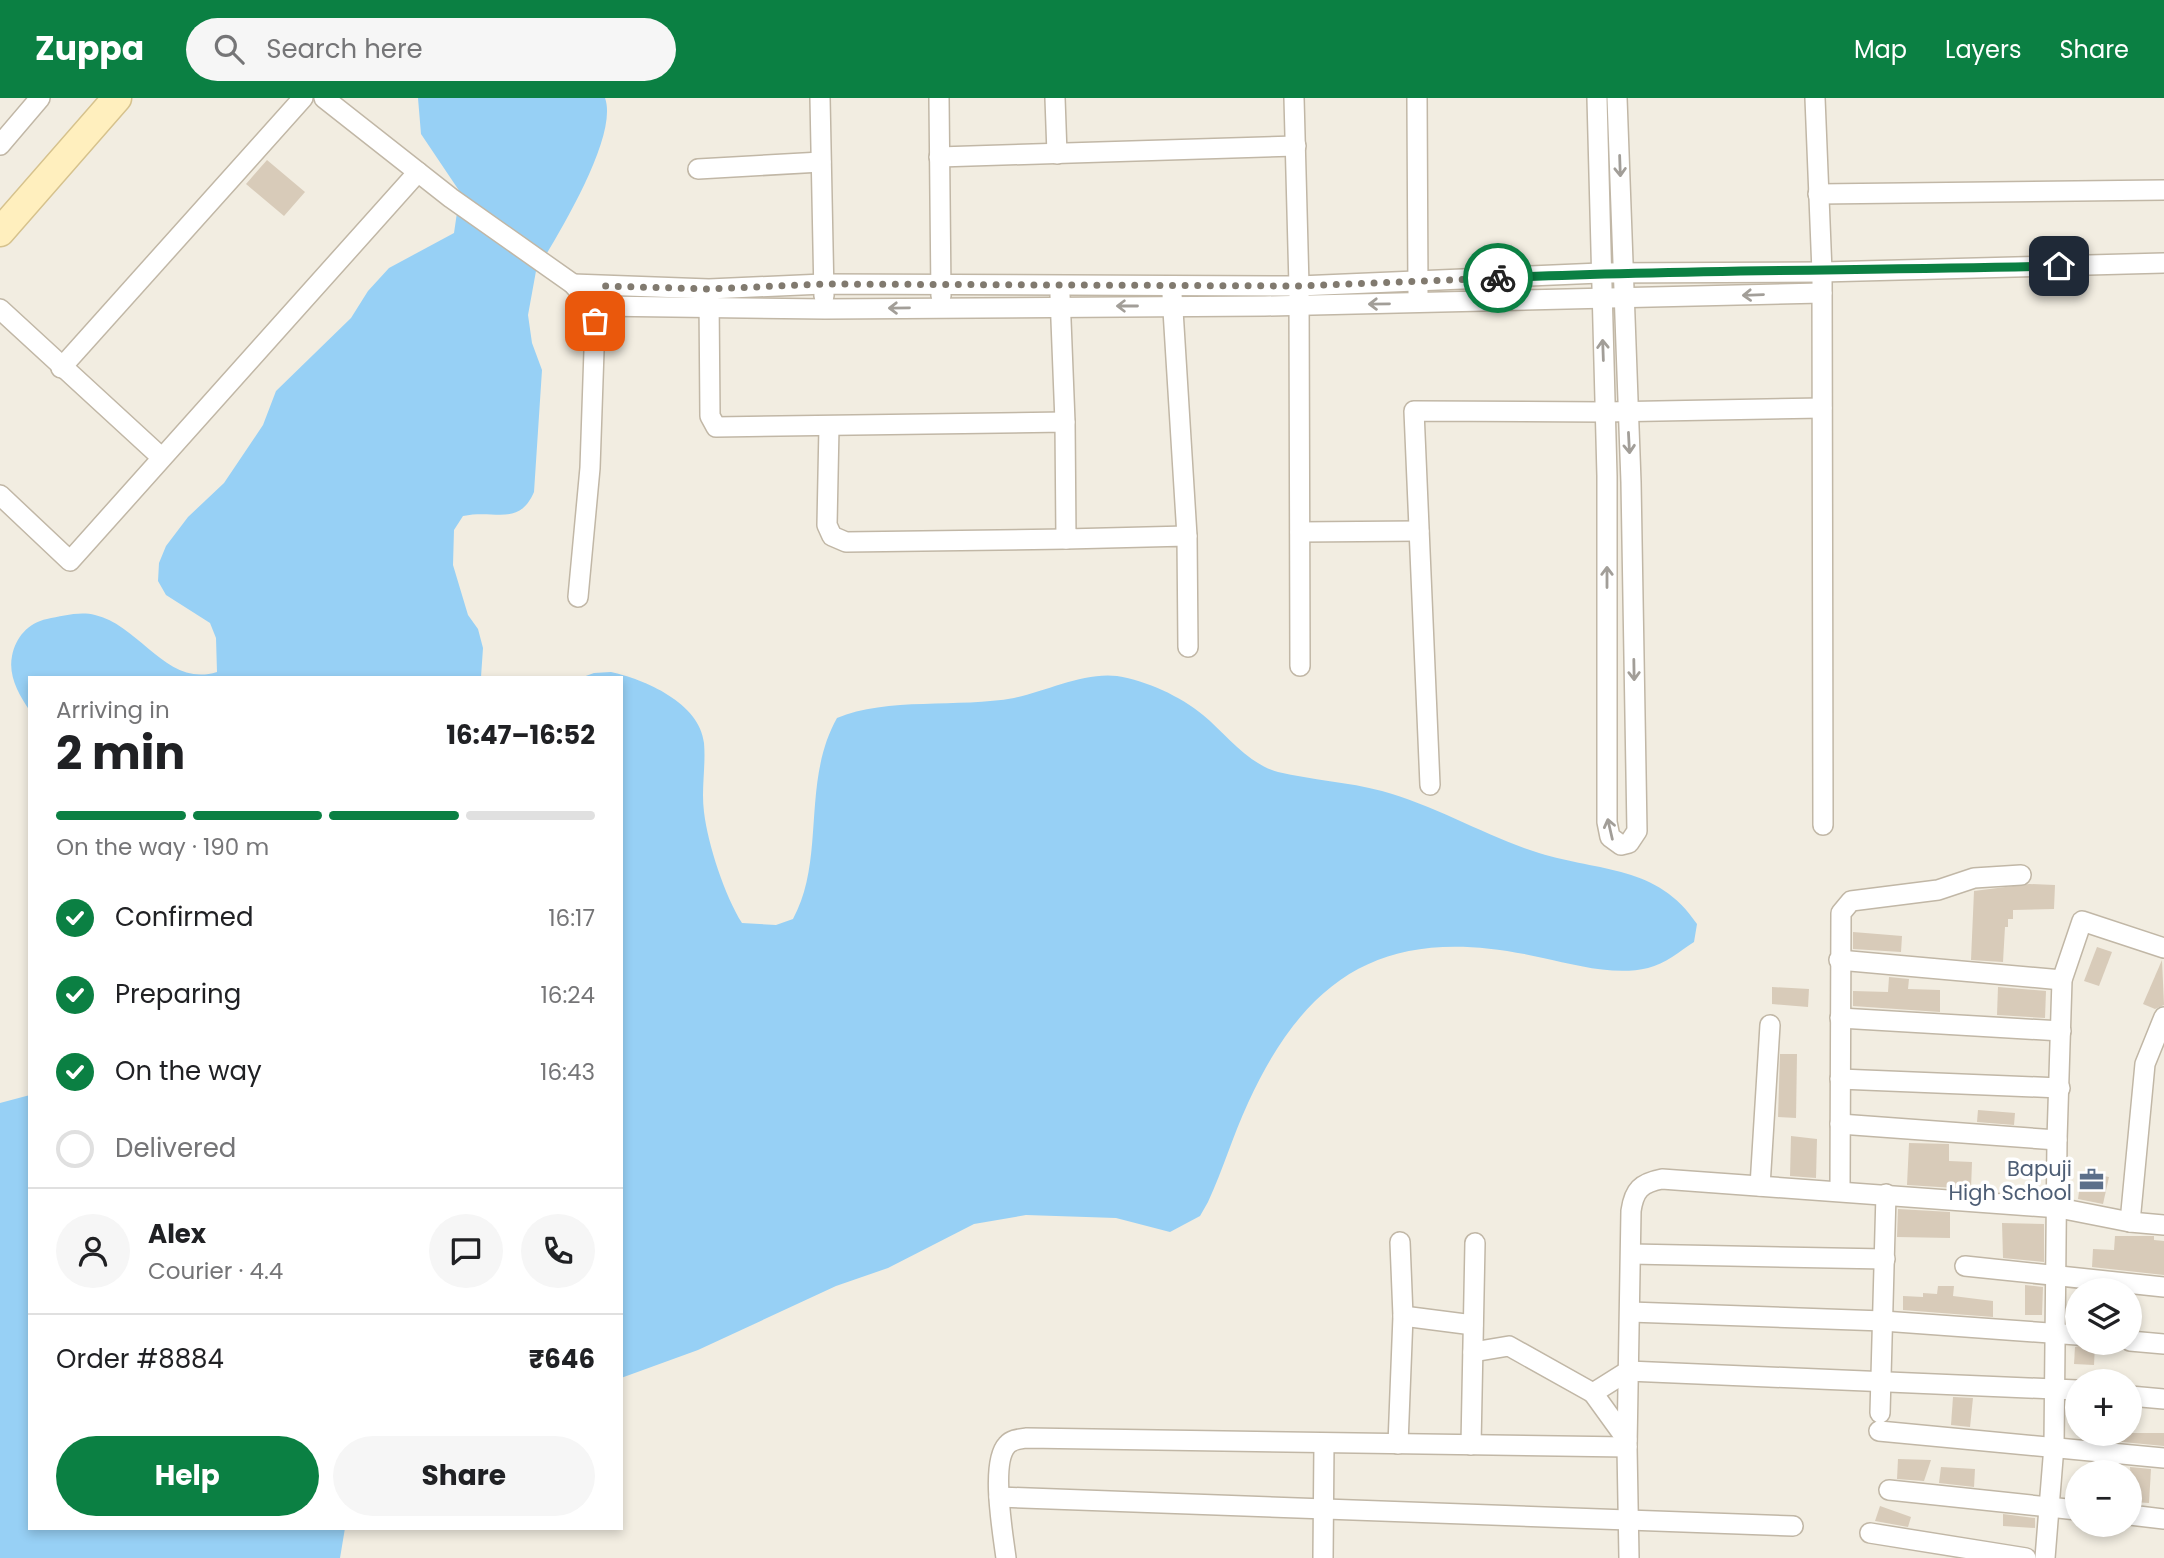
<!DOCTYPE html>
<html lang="en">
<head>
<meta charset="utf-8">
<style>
  :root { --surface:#fff; --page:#f6f6f6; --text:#202124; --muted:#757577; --line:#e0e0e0; --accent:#0b8043 }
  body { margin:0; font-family:Poppins,sans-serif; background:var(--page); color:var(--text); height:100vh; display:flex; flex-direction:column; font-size:26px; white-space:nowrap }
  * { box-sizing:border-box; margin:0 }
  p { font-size:23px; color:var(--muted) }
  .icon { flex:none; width:38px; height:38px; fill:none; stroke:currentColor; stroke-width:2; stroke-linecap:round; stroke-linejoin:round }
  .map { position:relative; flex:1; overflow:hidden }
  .panel { position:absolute; left:28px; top:578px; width:595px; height:854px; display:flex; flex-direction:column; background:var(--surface); border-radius:0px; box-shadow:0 4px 10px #0003 }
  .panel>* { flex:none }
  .buttons { position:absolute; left:2065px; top:1180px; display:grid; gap:14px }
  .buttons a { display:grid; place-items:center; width:77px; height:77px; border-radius:50%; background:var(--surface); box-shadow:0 4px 10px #0003; font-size:35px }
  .pin { position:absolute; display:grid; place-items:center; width:60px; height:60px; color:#fff; margin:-30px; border-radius:14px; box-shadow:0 4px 10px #0006 }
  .courier { position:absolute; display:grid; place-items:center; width:70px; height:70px; margin:-35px; border:5px solid #0b8043; border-radius:50%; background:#fff; color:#222; box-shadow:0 2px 9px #0007 }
  .head em { font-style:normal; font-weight:700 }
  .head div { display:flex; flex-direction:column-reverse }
  .head { display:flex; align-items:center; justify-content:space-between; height:119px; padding:0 28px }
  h1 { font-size:46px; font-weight:700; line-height:52px }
  .bar { display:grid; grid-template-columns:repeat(4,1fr); gap:10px 7px; align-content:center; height:84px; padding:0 28px }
  .bar i { height:9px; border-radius:5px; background:var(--line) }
  .bar .selected { background:var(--accent) }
  .bar p { grid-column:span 4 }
  .line { display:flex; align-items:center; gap:18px; padding:0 28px; border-top:2px solid var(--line) }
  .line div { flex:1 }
  .round { display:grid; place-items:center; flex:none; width:74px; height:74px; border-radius:37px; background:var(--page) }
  ol { padding:0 28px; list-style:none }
  li { display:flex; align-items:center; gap:21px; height:77px }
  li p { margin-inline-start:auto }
  li .icon { padding:7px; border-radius:50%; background:var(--accent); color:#fff; stroke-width:4 }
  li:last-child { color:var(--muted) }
  li i { width:38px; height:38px; border:4px solid var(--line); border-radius:50% }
  .button { display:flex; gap:14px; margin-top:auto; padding:14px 28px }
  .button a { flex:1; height:80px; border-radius:42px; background:var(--accent); color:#fff; font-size:28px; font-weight:700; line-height:80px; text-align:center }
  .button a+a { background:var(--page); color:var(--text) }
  header { display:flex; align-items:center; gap:42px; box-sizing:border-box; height:98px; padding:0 35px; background:var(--accent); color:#fff }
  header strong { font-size:33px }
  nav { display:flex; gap:38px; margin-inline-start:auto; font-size:24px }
  .search { width:490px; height:63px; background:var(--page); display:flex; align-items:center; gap:18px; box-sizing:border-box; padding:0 24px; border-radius:38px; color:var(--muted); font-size:26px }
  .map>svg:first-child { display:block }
</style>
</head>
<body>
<header>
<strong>Zuppa</strong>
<div class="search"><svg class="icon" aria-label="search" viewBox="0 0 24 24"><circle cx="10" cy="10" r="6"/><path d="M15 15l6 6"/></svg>Search here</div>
<nav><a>Map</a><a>Layers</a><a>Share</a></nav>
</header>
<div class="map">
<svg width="2164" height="1460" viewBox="0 0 2164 1460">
  <rect width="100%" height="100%" fill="#f2ede1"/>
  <!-- water -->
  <g fill="#97d0f5">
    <path d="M418 0H605C619 38 557 139 536 173L528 217 532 245 542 272 534 394C519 429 495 411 463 418L454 432 453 467 468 517 478 531 483 550 481 579H30V613C19 597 8 578 12 558 16 539 28 525 47 521 62 518 80 513 95 517 141 528 167 590 217 574L216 540 210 525 166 497 158 483 159 465 166 448 188 419 224 385 263 327 276 293 351 220 368 193 389 170 454 135 460 94 421 36Z"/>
    <path d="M611 574C644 581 700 605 704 645 706 668 701 691 704 714 708 747 725 798 742 825L776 827 793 821C826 761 801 684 837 620 886 599 960 610 1014 600 1047 593 1084 574 1117 578 1147 583 1180 598 1203 617 1226 636 1248 666 1278 674 1312 682 1348 684 1382 693 1437 708 1485 738 1539 755 1600 774 1658 767 1697 826L1694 844C1680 853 1665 866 1648 870 1615 878 1575 867 1543 860 1396 826 1311 867 1248 1005 1233 1037 1223 1072 1208 1104L1200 1118 1170 1134 1116 1120 1026 1117 974 1126 888 1170 836 1188 698 1252 621 1280V579H583L594 575Z"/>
    <path d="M30 997V1430H345L340 1460H0V1005Z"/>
  </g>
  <!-- building -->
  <g fill="#d8cbb9">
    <path d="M267 62 305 94 284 118 246 86Z"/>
    <path d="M2029 786 2055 787 2054 811 2013 812V821H2008V829H2005L2003 864 1971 862 1974 793Z"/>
    <path d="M1853 834 1902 838 1901 854 1853 851Z"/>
    <path d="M2097 849 2112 854 2099 888 2084 883Z"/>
    <path d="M2162 862 2164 907 2155 911 2143 906Z"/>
    <path d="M1889 879 1909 881 1908 891 1940 892V914L1853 908V893L1888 894Z"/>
    <path d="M1772 889 1809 891 1808 909 1772 906Z"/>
    <path d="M1998 889 2046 893 2045 920 1997 917Z"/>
    <path d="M1780 956H1797L1796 1020 1778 1019Z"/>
    <path d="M1978 1012 2015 1015 2014 1027 1977 1024Z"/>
    <path d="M1791 1038 1817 1041 1816 1080 1790 1078Z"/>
    <path d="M1909 1045 1949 1046V1063L1972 1064 1971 1091 1907 1087Z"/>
    <path d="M2082 1074 2109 1079 2103 1106 2078 1101Z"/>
    <path d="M1898 1111 1950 1114V1140L1897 1139Z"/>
    <path d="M2002 1125 2044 1126V1164L2003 1160Z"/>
    <path d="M2115 1138H2154V1142L2164 1143V1177L2092 1169 2093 1151 2114 1152Z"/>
    <path d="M2025 1187 2043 1189 2042 1217H2025Z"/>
    <path d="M1938 1188H1954L1953 1198 1993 1203V1219L1903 1212V1198L1923 1199V1195L1937 1196Z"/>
    <path d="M2085 1246H2095L2094 1267 2074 1266 2075 1249Z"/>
    <path d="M1953 1299 1973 1300 1970 1329 1951 1327Z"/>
    <path d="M2113 1335H2164V1348L2112 1343Z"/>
    <path d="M1898 1361 1931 1362 1924 1383 1897 1381Z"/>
    <path d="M1941 1369 1975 1371 1974 1389 1939 1385Z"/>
    <path d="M2130 1369 2151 1371 2149 1405 2133 1404Z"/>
    <path d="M1880 1408 1911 1419 1908 1429 1875 1423Z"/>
    <path d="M2003 1416 2035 1420V1430L2003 1428Z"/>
  </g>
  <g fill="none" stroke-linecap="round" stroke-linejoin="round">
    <defs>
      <g id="street">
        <path d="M324 0 451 100 573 186 586 201 599 208 825 211 1265 208 1822 195"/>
        <path d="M820 0 824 198"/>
        <path d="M939 0 941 198"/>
        <path d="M1055 0 1057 56"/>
        <path d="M1294 0 1299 188 1300 568"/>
        <path d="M1417 0 1418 195"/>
        <path d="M1597 0 1607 378V724L1610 739 1621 747 1629 745 1637 733 1631 384 1617 0"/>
        <path d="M1815 0 1822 174 1823 727"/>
        <path d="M0 47 40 0"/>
        <path d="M939 59 1296 48"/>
        <path d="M698 71 821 64"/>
        <path d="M1818 96 2164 92"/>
        <path d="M573 186 709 191 823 186 1299 188 1600 175 1822 174 2164 165"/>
        <path d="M1172 196 1187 438"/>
        <path d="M1060 197 1065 324"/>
        <path d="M709 199 710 318 716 329 1065 324 1066 441 1187 438 1188 549"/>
        <path d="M0 211 161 359"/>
        <path d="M61 270 303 0"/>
        <path d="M829 329 827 427 832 438 846 444 1066 441"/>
        <path d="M0 397 70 463 418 74"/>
        <path d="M1300 434 1419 433"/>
        <path d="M578 499 590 370 595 223 602 196"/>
        <path d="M1430 687 1414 313 1605 314 1822 310"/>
        <path d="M1839 862 2062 882"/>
        <path d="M1840 920 2061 933"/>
        <path d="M1840 981 2060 990"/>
        <path d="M1840 1026 2057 1042"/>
        <path d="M1760 1088 1770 927"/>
        <path d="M1840 1092 1841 815 1851 803 1938 792 1974 780 2021 777"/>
        <path d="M2130 1124 2145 966 2164 919"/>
        <path d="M1631 1156 1885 1161"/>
        <path d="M1965 1168 2164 1189"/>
        <path d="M1630 1214 1883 1223 2077 1237"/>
        <path d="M1403 1218 1473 1227"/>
        <path d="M2130 1243 2164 1246"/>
        <path d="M1473 1254 1509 1248 1593 1295 1628 1273 2077 1292"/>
        <path d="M1593 1295 1627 1342"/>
        <path d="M2130 1298 2164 1301"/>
        <path d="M1880 1315 1886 1096"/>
        <path d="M1879 1333 2164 1360"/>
        <path d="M1398 1346 1403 1218 1400 1144"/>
        <path d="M1471 1347 1475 1145"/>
        <path d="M1889 1392 2077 1412"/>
        <path d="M999 1399 1793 1428"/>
        <path d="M2130 1417 2164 1421"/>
        <path d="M1870 1435 2026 1460"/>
        <path d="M1006 1460C1003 1436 990 1365 1007 1347 1012 1341 1020 1341 1027 1340L1627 1349"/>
        <path d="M1323 1460 1324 1346"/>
        <path d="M1629 1460 1627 1349 1631 1113C1634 1092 1641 1085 1662 1081L2059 1110 2130 1124 2164 1127"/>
        <path d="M2045 1460 2054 1348 2057 1042 2062 882 2082 823 2164 850"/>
      </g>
      <path id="secondary" d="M0 134 117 0"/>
    </defs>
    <!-- street casing -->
    <use href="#street" stroke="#c1b7a6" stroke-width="22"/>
    <!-- secondary casing -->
    <use href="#secondary" stroke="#d6c28d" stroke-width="31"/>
    <!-- street -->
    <use href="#street" stroke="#fff" stroke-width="19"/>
    <!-- secondary -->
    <use href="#secondary" stroke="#ffefbe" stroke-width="28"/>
  </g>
  <!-- one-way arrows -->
  <defs><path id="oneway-shaft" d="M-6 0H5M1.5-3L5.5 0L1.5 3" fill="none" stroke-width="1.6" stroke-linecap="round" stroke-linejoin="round" transform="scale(1.75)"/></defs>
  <g stroke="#a29e98">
    <use href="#oneway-shaft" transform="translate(1620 68) rotate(88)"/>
    <use href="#oneway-shaft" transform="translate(1753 197) rotate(178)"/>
    <use href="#oneway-shaft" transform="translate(1379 206) rotate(179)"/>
    <use href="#oneway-shaft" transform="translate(1127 208) rotate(180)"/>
    <use href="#oneway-shaft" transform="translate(899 210) rotate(179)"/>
    <use href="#oneway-shaft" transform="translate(1603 252) rotate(-92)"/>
    <use href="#oneway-shaft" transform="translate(1629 345) rotate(87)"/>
    <use href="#oneway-shaft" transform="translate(1607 479) rotate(-90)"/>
    <use href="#oneway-shaft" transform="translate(1634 572) rotate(89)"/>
    <use href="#oneway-shaft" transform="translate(1610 731) rotate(-103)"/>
  </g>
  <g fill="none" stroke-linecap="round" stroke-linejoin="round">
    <!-- done -->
    <path stroke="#817a6f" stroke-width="7" stroke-dasharray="0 12.6" d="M595 223 604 188 709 191 823 186 1299 188 1498 180"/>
    <!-- route -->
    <path stroke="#0b8043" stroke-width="9" d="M1498 180C1684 171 1872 173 2059 168"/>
  </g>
  <!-- icons -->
  <defs>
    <symbol id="office-bare" viewBox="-9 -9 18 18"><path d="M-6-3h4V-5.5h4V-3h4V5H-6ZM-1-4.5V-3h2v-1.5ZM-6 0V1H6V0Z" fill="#5c6f8a" stroke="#fff" stroke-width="2.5" paint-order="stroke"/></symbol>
  </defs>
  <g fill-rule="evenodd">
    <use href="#office-bare" x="2074" y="1064" width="35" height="35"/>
  </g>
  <g text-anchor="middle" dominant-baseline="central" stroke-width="7" stroke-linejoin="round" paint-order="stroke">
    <!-- service labels -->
    <g font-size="21" fill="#4e5e75" stroke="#fff" text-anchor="end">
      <text x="2072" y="1070">Bapuji<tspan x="2072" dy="24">High School</tspan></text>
    </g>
  </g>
</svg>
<div class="buttons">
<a><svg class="icon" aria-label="layers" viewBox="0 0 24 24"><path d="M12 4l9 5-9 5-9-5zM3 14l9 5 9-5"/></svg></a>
<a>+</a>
<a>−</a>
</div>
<div class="pin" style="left:595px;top:223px;background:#ea580c"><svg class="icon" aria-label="bag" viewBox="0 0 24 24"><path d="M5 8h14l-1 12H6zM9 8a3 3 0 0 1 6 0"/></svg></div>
<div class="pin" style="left:2059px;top:168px;background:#1f2937"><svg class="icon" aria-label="home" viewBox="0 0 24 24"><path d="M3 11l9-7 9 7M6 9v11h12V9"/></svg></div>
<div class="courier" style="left:1498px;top:180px"><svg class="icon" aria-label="bike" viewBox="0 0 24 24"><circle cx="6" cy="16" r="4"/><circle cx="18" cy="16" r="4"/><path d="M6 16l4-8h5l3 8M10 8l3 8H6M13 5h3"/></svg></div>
<section class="panel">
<div class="head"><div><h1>2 min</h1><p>Arriving in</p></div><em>16:47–16:52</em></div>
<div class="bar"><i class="selected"></i><i class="selected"></i><i class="selected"></i><i></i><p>On the way · 190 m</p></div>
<ol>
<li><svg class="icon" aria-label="check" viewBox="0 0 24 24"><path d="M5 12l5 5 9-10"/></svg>Confirmed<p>16:17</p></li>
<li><svg class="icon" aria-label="check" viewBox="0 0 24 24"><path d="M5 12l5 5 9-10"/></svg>Preparing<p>16:24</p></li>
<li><svg class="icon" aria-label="check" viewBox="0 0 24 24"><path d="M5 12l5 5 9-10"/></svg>On the way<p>16:43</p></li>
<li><i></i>Delivered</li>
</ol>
<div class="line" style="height:126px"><a class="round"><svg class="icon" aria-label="person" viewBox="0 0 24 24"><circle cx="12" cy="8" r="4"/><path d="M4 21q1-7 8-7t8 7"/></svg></a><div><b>Alex</b><p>Courier · 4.4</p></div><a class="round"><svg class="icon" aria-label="chat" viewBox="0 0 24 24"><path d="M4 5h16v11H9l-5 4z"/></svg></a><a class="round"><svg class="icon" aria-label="phone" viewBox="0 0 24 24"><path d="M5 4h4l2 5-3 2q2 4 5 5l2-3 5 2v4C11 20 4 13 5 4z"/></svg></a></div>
<div class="line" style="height:91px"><div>Order #8884</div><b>₹646</b></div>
<div class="button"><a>Help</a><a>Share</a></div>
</section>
</div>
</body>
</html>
